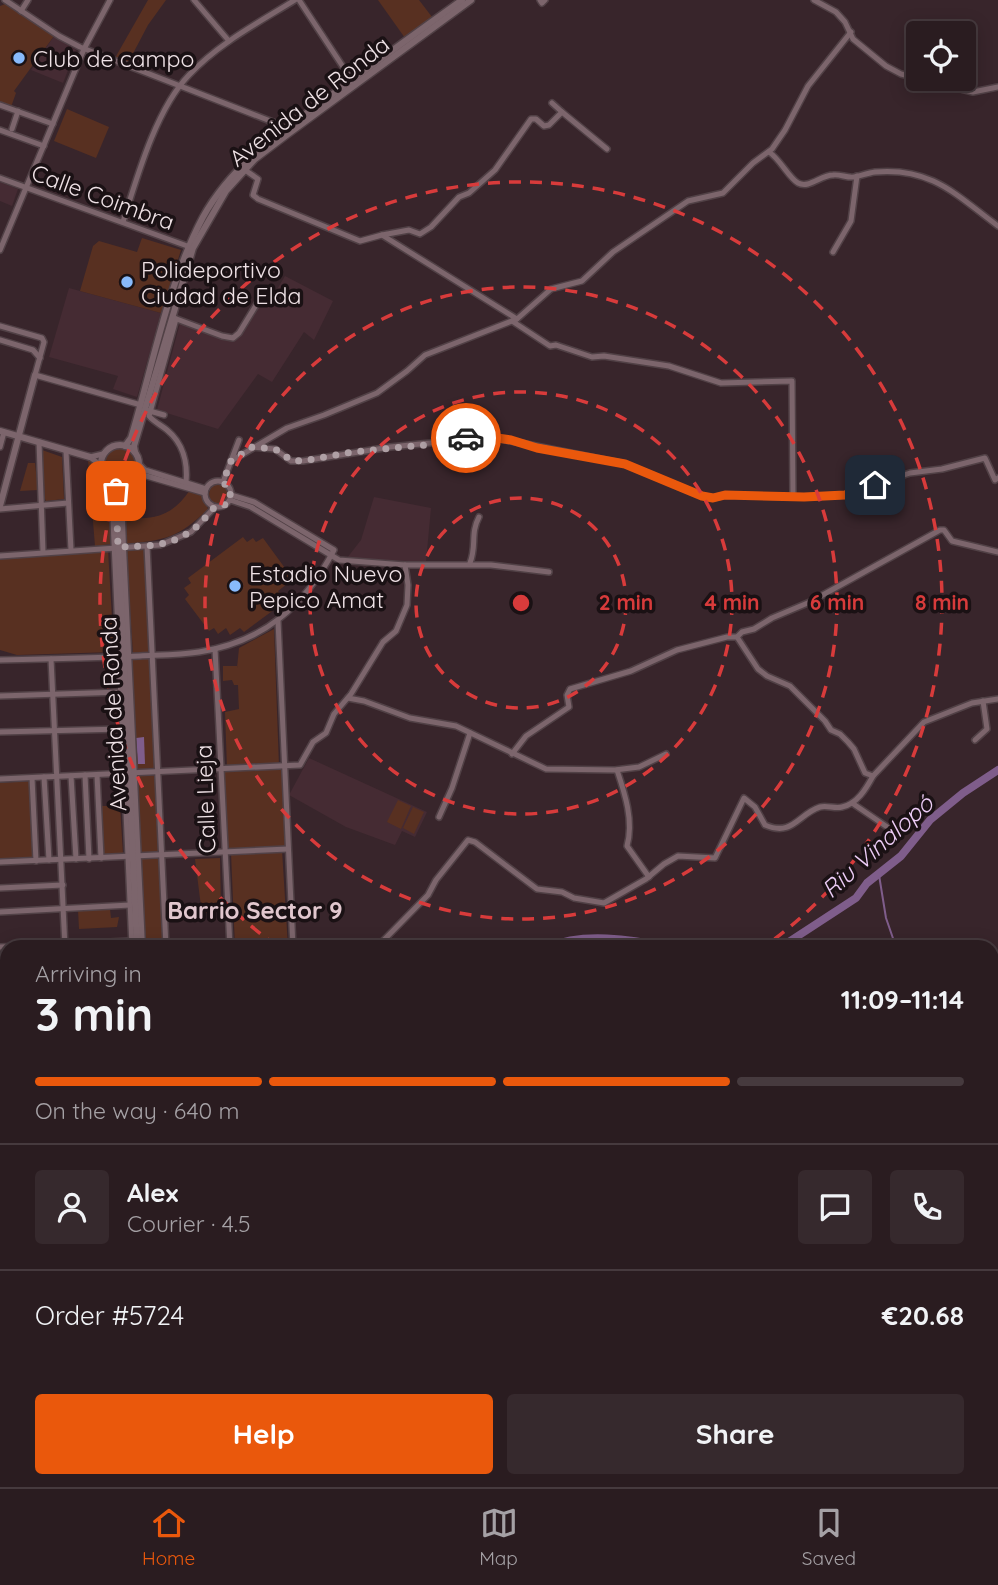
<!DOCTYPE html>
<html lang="en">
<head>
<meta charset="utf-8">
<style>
  :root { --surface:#2a1c20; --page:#36292d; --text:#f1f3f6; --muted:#a5a1a5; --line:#463a3e; --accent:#ea580c }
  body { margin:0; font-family:Quicksand,sans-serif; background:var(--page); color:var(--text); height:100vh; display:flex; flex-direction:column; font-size:26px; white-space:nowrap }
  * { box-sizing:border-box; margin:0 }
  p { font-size:23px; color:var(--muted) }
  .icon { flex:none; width:38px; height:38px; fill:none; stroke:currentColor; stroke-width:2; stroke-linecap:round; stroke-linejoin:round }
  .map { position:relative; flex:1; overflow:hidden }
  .details { position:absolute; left:0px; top:940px; width:999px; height:548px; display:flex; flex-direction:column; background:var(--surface); border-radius:21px 21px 0 0; box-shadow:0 4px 18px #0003,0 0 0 2px var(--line) }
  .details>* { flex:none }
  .controls { position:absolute; left:906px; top:21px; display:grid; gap:14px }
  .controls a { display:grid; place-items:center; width:70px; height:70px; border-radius:7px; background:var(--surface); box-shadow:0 4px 18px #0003,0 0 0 2px var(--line); font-size:35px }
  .pin { position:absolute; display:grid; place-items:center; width:60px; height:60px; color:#fff; margin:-30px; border-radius:14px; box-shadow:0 4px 10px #0006 }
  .courier { position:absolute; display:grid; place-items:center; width:70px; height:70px; margin:-35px; border:5px solid #ea580c; border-radius:50%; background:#fff; color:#222; box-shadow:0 2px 9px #0007 }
  .headline em { font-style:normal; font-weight:700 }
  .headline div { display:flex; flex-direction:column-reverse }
  .headline { display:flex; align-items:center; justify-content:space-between; height:119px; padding:0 35px }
  h1 { font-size:46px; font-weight:700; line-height:52px }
  .bar { display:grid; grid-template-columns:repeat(4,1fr); gap:10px 7px; align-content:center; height:84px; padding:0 35px }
  .bar i { height:9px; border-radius:5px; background:var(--line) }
  .bar .current { background:var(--accent) }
  .bar p { grid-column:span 4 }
  .line { display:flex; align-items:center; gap:18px; padding:0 35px; border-top:2px solid var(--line) }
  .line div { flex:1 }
  .round { display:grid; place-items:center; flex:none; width:74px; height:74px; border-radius:7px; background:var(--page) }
  .primary-button { display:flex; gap:14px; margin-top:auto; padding:14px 35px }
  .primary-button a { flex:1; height:80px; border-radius:7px; background:var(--accent); color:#fff; font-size:28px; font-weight:700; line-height:80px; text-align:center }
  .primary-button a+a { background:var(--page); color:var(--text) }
  .menu { display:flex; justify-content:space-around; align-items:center; height:98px; border-top:2px solid var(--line); background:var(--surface); font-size:19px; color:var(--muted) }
  .menu a { display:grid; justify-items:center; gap:4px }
  .menu .current { color:var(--accent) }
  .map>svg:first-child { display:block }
</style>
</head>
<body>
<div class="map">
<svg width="998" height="1487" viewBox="0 0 998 1487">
  <rect width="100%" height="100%" fill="#38252b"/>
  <!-- built -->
  <g fill="#452b33">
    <path d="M54 36 76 50 63 83 31 70Z"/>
    <path d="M0 182 18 189 12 206 0 201Z"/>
    <path d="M285 276 333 301 314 340 304 332 272 382 258 374 218 429 157 410 180 323 226 341H235L266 288 276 291Z"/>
    <path d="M69 288 161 313 137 397 113 389 118 376 49 357Z"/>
    <path d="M374 497 431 508 426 562 347 558 361 540Z"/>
    <path d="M309 758 427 812 415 837 402 831 395 845 346 827 289 795Z"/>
    <path d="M0 1346 7 1353V1414L0 1422Z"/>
  </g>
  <!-- green -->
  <g fill="#583021">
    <path d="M148 0H166L148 25 128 63 115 58Z"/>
    <path d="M378 0H419L432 17 405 38Z"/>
    <path d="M5 4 54 36 14 91 16 93 11 107 0 103V6Z"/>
    <path d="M67 109 109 127 96 158 54 141Z"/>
    <path d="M142 238 181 250 161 313 80 291 93 246 99 241 137 252Z"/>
    <circle cx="119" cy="464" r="16"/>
    <path d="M42 450 62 457 64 499 46 501 45 499Z"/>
    <path d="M88 460 94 464 100 476 111 485 113 493 114 508 111 518V544L95 546Z"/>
    <path d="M28 463H35L38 490 20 491Z"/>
    <circle cx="219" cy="494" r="10"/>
    <path d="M190 490 203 495 208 509C178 538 166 540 125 544L126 517C155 521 173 515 190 490Z"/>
    <path d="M243 537 247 542 253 538 256 542 263 538 290 575 284 580 287 584 278 591 282 597 272 604 275 609 244 632 240 628 230 635 226 628 218 634 214 628 209 631 185 599 189 595 184 588 191 583 188 578Z"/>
    <path d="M144 549 150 652 133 653 126 551Z"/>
    <path d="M108 550 114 652 17 655 0 650V560L21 555Z"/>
    <path d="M274 629 279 766H284L288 849 282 850 288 947H235L231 853H225L221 769 227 768 225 712 239 709 238 685H234L232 680 223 681V666H237V668L239 648Z"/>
    <path d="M150 658 156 769 137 770 131 659Z"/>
    <path d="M137 775 156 776 158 853H140Z"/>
    <path d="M30 781 34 856 32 859 0 860V783Z"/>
    <path d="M398 800 411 806 401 829 387 822Z"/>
    <path d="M100 806H120L123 854H103Z"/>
    <path d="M413 807 424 812 414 834 403 828Z"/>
    <path d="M160 858 164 947H144L140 859Z"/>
    <path d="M220 858 221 910 202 914 195 859Z"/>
    <path d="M110 909 111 918 119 917 117 927 79 929 78 910Z"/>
    <path d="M7 1124V1226L0 1227V1126Z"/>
    <path d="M992 1424 998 1435V1487H804L806 1480H992Z"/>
  </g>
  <!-- water -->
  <path fill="#7f5d8b" d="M144 737 145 764H138L136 738Z"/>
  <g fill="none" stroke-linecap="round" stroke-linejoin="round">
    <!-- stream -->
    <g stroke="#7f5d8b" stroke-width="2">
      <path d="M879 875 886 918 896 947"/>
      <path d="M992 1279 998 1285"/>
      <path d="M0 1446 7 1439"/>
    </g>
    <!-- river -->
    <g stroke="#7f5d8b" stroke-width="8">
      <path d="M549 947C581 932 632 939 666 947"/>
      <path d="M781 947 856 898 867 883 901 856 930 820 963 793 998 770"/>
    </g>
    <defs>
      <g id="minor">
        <path d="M5 0 59 36 80 47 278 124 285 131"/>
        <path d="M194 0 229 41"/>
        <path d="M299 0 353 82"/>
        <path d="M540 0 542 3 545 0"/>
        <path d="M814 0 836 12 845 22 853 39 886 66 901 74 973 92 998 87"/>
        <path d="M21 11 28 0"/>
        <path d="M0 105 53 124"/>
        <path d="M562 112 607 149"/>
        <path d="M12 129 18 111"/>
        <path d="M0 130 44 146"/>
        <path d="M769 152C780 159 789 178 798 183 809 189 821 175 833 175 840 174 847 178 854 177 861 176 867 173 875 172 932 167 956 195 998 226"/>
        <path d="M245 170 258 179 253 195 258 199 360 241 382 235 517 319"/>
        <path d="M0 178 190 247"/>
        <path d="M123 222C137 177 156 109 189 75 219 43 258 23 295 0"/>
        <path d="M382 235 409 230 420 234 431 227 459 197 469 193 495 170 531 119H536L544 126 549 125 562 112 552 103"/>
        <path d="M0 250 84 49 110 0"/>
        <path d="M833 252 851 221 857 176"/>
        <path d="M174 318 222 336 233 338 239 333 261 297"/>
        <path d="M176 319 149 416C154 422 161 425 167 430 183 443 188 463 186 483"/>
        <path d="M512 321 550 346 556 345 592 357 604 356 669 366 721 383 792 381 793 497"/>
        <path d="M0 326 42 338 44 342 35 375 141 405"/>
        <path d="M0 340 33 350 40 358"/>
        <path d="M146 410 164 415"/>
        <path d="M39 442 43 552"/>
        <path d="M0 447 4 432"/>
        <path d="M252 447 275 449 291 461H303L390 447 491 437 625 464 702 496 713 498 725 495 804 497 844 495 910 473 942 469 985 458 995 480 998 478"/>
        <path d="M66 451 71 550"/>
        <path d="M90 457 103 454"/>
        <path d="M90 457 100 465"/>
        <path d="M231 461 287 428 324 415 377 393 407 371 425 355 517 319 551 289 582 281 613 252 688 201 723 193 753 163 772 149 785 130 808 86 851 32"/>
        <path d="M139 464 145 470 206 489"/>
        <path d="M136 476 143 475 205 493"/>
        <circle cx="218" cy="494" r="13"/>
        <path d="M223 482 239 440"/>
        <path d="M230 500 251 507 339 560 405 565H491L549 572"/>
        <path d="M0 509 68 503"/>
        <path d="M117 510 113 520 132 947"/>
        <path d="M147 546 166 947"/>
        <path d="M0 556 160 545 191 532 215 507"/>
        <path d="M470 563C477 545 470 534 479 517"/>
        <path d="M278 621 293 947"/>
        <path d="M737 637 742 632 754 629 772 618 810 602 940 530H944L952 541 998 552"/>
        <path d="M215 649 230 947"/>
        <path d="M51 659 65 947"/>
        <path d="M0 660C47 659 93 658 140 656 159 655 179 655 199 652 263 642 304 607 334 550L254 502 231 495"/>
        <path d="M0 696 121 692"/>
        <path d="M348 698 364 701 410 718 456 726 546 769 615 770 639 767 666 754"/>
        <path d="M0 732 122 729"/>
        <path d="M975 740 987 729 983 701"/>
        <path d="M617 770C625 794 634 821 627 846L649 877"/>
        <path d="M85 775 89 859"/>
        <path d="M97 775 101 858"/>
        <path d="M71 776 76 859"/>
        <path d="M873 776 924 722 972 703 998 699"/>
        <path d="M44 777 49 860"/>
        <path d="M32 778 36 861"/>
        <path d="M0 779 300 765 313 742 326 733 334 714 351 694 383 642 396 631 407 605 408 585 405 565"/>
        <path d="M852 803 896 833"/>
        <path d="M439 817 452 788 470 733"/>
        <path d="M0 862 288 849"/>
        <path d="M0 888 63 885"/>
        <path d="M0 912 130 905"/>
        <path d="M0 947 132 941"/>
        <path d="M377 947 428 895 436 880 468 840 475 842 537 889 562 892 574 898 604 903 646 879 664 864 678 856 715 858 744 798 755 807 765 825C793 837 798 814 820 807 827 805 835 809 842 807 857 804 866 789 873 776L865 773 854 749 848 742 840 734 831 730 825 721 790 686 767 676 758 669 737 637H727L677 650 631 671 570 689 567 695 569 707 526 736 512 754"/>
        <path d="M0 983 7 982"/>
        <path d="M0 1018 7 1017"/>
        <path d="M992 1215 998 1227"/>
        <path d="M992 1226 998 1239"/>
        <path d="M0 1229 7 1228"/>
        <path d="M0 1266 7 1265"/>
        <path d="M992 1293 994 1297 992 1302"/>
        <path d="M0 1312 7 1311"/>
        <path d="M0 1487 7 1480"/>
      </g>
      <g id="tertiary">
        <path d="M0 431 90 457"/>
        <circle cx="120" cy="464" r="19"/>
        <path d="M125 446 131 438C153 365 167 285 203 217 233 162 288 127 337 91 379 60 420 30 462 0"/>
        <path d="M135 452 134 446 193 248 226 191 255 159 288 134 471 0"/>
        <path d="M128 482 121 494 123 547 142 947"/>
        <path d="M113 483 116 491 137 947"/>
        <path d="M0 506 35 375"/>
        <path d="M0 1024 2 1057"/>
        <path d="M992 1038 998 1034"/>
        <path d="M992 1046 998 1041"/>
        <path d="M3 1089 4 1120"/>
        <path d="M0 1320 7 1319"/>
      </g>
    </defs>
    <!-- minor casing -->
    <use href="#minor" stroke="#514146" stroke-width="8"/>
    <!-- tertiary casing -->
    <use href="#tertiary" stroke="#514146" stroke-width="9"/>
    <!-- minor -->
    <use href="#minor" stroke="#7c656c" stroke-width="5"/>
    <!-- tertiary -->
    <use href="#tertiary" stroke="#7c656c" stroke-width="6"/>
    <!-- rail -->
    <g stroke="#9c8c91" stroke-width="2" stroke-dasharray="3.5 7" stroke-linecap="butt">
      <path d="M992 1159 998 1156"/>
      <path d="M0 1477 7 1470"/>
    </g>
  </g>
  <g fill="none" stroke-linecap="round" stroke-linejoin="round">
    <!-- done -->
    <path stroke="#afa0a5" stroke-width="7" stroke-dasharray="0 12.6" d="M116 491 118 547C147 546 173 547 196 527 204 521 208 513 215 507H221L228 503 231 491 223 482 231 461 252 447 275 449 291 460 303 461 352 452 425 445 466 438"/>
    <!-- route -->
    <path stroke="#ea580c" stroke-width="9" d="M466 438 491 437 511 440 537 448 625 464 702 496 713 498 725 495 804 497 845 495 875 485"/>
  </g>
  <!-- distance rings -->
  <g fill="none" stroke="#d83b3b" stroke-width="3.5" stroke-dasharray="12 9">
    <circle cx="521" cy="603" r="105"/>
    <circle cx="521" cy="603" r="211"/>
    <circle cx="521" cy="603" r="316"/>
    <path d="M277 946A421 421 0 1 1 765 946"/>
  </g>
  <!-- markers -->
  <g fill="#88bafc" stroke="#1a1114" stroke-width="2.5">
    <circle cx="19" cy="58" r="7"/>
    <circle cx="127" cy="282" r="7"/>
    <circle cx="235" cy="586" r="7"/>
  </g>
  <g text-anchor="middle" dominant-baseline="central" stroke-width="7" stroke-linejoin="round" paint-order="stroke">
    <!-- poi labels -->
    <g font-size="23" fill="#efe2e6" stroke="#1a1114" text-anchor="start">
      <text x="33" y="58">Club de campo</text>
      <text x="141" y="269">Polideportivo<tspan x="141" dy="26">Ciudad de Elda</tspan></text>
      <text x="249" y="573">Estadio Nuevo<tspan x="249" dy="26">Pepico Amat</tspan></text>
    </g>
    <!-- street labels -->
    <g font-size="23" fill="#efe2e6" stroke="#1a1114">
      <text transform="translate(309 101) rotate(-38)">Avenida de Ronda</text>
      <text transform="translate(103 197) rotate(20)">Calle Coimbra</text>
      <text transform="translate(113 714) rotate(-93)">Avenida de Ronda</text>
      <text transform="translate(205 799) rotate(-92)">Calle Lieja</text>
    </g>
    <!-- water labels -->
    <g font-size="24" font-style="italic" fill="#edcdf7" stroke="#1a1114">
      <text transform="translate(877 846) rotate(-42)">Riu Vinalopó</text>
    </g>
    <!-- neighbourhood labels -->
    <g font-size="24" font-weight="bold" fill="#e1c7ce" stroke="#1a1114">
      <text x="255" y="910">Barrio Sector 9</text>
    </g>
  </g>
  <circle cx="521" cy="603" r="10" fill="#d83b3b" stroke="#1a1114" stroke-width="3.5"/>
  <g font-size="21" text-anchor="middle" font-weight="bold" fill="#d83b3b" stroke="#1a1114" stroke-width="7" stroke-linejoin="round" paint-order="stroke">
    <text x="626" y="610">2 min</text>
    <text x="732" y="610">4 min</text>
    <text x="837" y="610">6 min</text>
    <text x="942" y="610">8 min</text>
  </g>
</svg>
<div class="controls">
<a><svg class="icon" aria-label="locate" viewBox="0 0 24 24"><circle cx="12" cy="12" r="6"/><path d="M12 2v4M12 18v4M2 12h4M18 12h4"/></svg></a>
</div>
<div class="pin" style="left:116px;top:491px;background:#ea580c"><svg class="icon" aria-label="bag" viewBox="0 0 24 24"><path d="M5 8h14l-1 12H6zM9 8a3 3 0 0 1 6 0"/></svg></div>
<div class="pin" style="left:875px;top:485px;background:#1f2937"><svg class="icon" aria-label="home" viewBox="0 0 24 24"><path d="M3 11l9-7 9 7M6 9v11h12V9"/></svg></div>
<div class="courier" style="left:466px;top:438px"><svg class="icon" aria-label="car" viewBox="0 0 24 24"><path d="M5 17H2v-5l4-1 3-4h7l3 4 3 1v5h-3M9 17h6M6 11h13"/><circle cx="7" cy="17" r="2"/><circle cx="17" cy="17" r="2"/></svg></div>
<section class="details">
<div class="headline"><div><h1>3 min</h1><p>Arriving in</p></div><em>11:09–11:14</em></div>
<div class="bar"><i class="current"></i><i class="current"></i><i class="current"></i><i></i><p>On the way · 640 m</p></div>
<div class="line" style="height:126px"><a class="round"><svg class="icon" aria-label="person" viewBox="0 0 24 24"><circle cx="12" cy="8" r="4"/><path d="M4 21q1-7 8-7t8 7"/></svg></a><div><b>Alex</b><p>Courier · 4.5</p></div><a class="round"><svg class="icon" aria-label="chat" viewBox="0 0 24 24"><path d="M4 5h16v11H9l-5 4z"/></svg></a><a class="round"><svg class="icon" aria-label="phone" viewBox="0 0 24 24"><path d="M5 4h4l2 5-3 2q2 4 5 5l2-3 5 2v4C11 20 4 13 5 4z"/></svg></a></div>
<div class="line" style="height:91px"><div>Order #5724</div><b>€20.68</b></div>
<div class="primary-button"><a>Help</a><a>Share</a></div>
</section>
</div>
<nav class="menu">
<a class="current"><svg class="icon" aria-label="home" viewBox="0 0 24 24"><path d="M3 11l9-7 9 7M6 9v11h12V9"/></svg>Home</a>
<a><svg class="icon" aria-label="map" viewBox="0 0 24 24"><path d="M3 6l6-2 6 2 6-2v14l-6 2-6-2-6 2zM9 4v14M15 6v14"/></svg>Map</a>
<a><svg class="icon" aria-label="saved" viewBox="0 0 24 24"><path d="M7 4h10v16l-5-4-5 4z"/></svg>Saved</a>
</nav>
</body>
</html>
